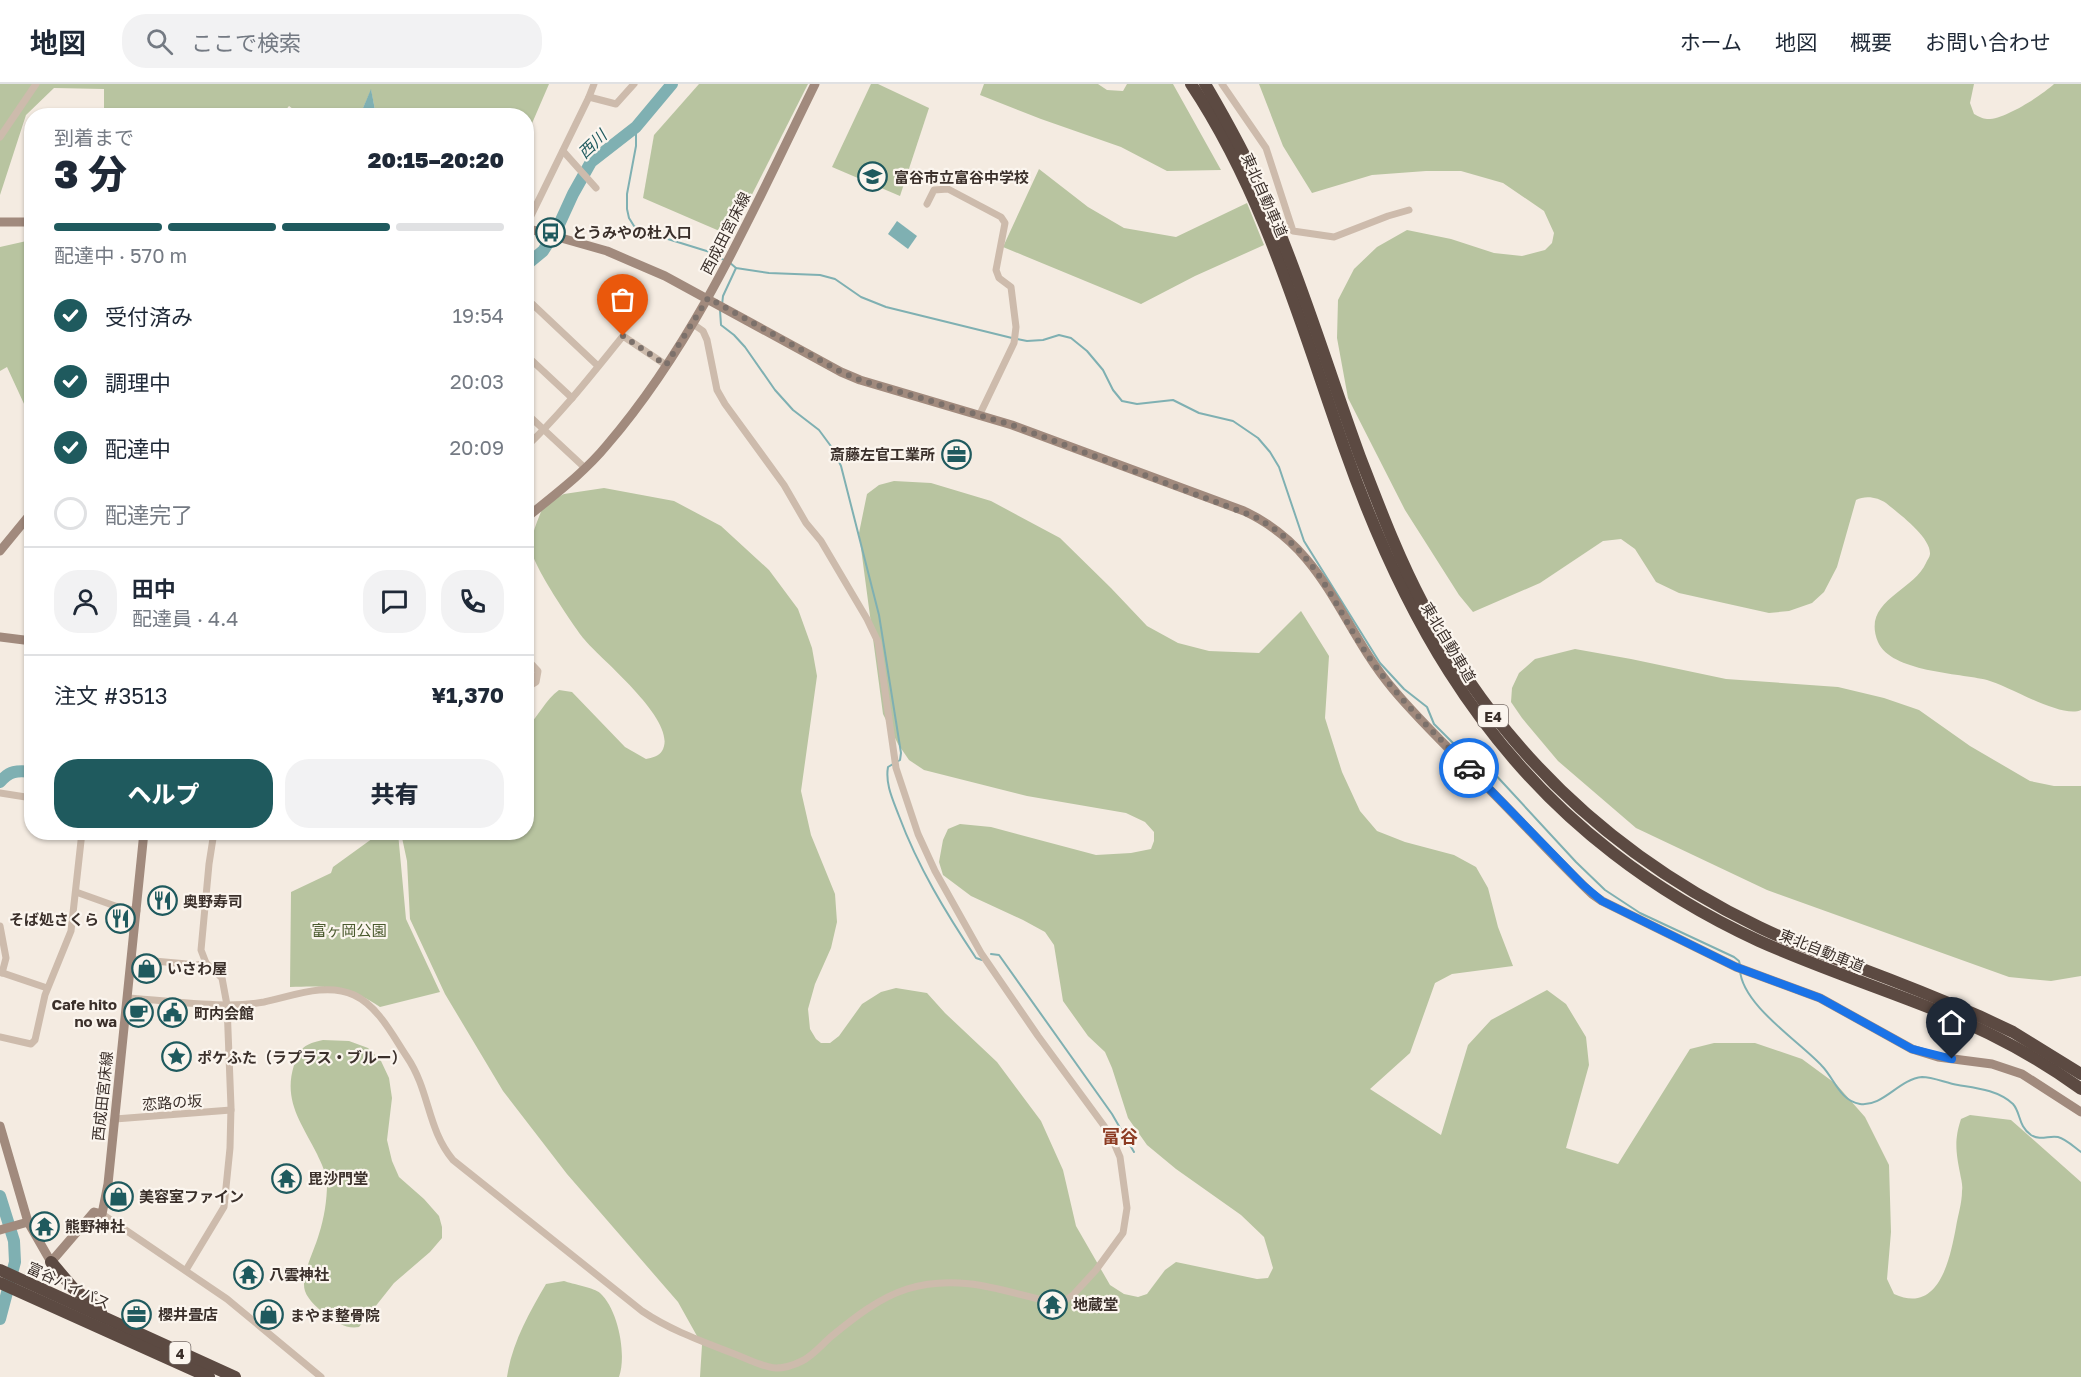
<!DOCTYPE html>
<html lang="ja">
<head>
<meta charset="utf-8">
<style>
  :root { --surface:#fff; --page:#f2f2f3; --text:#1f2937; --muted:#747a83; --line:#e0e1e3; --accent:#1f5a5e }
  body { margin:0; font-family:"Golos Text","Noto Sans JP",sans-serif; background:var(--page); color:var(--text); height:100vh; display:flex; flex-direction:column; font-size:22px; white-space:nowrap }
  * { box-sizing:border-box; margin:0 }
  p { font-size:20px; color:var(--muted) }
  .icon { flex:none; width:33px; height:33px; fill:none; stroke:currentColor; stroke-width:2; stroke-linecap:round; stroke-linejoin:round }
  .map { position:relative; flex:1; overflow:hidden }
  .side { position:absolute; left:24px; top:24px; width:510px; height:732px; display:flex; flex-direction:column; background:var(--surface); border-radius:24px; box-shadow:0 2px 4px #0004 }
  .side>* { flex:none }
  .pin { position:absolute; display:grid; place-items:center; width:51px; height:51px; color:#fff; margin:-62px -26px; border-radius:50% 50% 50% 0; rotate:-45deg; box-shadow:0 0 6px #0007 }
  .pin .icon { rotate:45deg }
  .courier { position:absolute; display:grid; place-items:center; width:60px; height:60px; margin:-30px; border:4px solid #1a73e8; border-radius:50%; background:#fff; color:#222; box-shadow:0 2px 8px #0007 }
  .summary em { font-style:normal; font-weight:800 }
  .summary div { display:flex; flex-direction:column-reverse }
  .summary { display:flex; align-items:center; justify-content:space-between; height:102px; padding:0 30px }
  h1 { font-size:39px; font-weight:800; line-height:45px }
  .bar { display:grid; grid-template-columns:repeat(4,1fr); gap:9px 6px; align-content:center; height:72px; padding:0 30px }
  .bar i { height:8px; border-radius:4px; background:var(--line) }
  .bar .on { background:var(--accent) }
  .bar p { grid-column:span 4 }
  .line { display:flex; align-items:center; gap:15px; padding:0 30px; border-top:2px solid var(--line) }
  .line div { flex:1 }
  .round { display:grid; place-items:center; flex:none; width:63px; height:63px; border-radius:24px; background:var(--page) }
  ol { padding:0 30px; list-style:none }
  li { display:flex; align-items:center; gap:18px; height:66px }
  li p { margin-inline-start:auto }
  li .icon { padding:6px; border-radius:50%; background:var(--accent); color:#fff; stroke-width:4 }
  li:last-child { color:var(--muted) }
  li i { width:33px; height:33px; border:3px solid var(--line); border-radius:50% }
  .button { display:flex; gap:12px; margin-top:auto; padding:12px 30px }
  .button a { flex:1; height:69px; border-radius:24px; background:var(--accent); color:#fff; font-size:24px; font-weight:800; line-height:69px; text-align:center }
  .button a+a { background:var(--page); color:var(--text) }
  header { display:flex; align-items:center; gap:36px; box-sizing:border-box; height:84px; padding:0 30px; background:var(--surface); border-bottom:2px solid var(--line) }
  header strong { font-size:28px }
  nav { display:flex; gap:33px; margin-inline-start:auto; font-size:21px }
  .search { width:420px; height:54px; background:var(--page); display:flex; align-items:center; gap:15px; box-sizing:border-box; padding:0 21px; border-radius:24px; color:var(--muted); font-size:22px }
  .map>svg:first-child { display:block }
</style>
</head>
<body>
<header>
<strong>地図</strong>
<div class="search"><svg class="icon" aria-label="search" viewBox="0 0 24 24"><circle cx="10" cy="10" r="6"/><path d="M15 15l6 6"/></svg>ここで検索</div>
<nav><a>ホーム</a><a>地図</a><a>概要</a><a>お問い合わせ</a></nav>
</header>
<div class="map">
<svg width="2081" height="1293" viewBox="0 0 2081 1293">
  <rect width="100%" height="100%" fill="#f4ebe1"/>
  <!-- green -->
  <g fill="#b8c4a0">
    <path d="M0 0H549L527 51 526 32 376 31 371 6 360 31H301L289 22 284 28 288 31 104 32V5L54 4 26 31 0 111Z"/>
    <path d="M699 0H808L731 152 643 114 654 51Z"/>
    <path d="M871 0H878L929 24 900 112 832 83Z"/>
    <path d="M984 0H1098L1107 6 1123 7 1127 0H1173L1221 86 1167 87 1121 63 1041 35 980 11Z"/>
    <path d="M1259 0H1974L1970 19 1974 30C1978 32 1983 35 1987 35 2004 36 2042 11 2054 0H2081V626C2062 635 2009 602 1987 596 1959 589 1891 588 1878 558 1861 517 1913 508 1926 479 1927 476 1930 473 1930 470 1931 453 1898 429 1886 419 1878 413 1865 411 1856 416L1837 483 1824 508 1812 519 1789 527 1769 529 1679 509 1656 498 1635 465 1621 455 1603 457 1540 499 1473 528 1459 511 1405 426 1348 314 1337 254 1338 216 1354 185 1377 163 1407 146 1451 155 1494 169 1522 172 1545 166 1552 159 1554 149 1544 127 1503 99 1461 87H1426L1372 91 1312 109 1283 62Z"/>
    <path d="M1039 85 1088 123 1124 144 1176 153 1247 119 1264 161 1195 192 1141 220 1003 163Z"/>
    <path d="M31 156H32L31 335 7 283 0 287V163Z"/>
    <path d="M894 397 931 399 991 417 1060 454 1111 504 1147 542 1178 559 1209 567 1259 569 1301 527 1329 572 1325 634 1342 688 1360 727 1377 747 1405 758 1454 771 1476 783 1488 804 1498 843 1513 882 1452 890 1435 899 1410 969 1370 1005 1441 1051 1468 961 1491 936 1547 906 1566 920 1586 953 1589 981 1566 1064 1618 1080 1690 965 1714 959H1755L1802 975 1836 1000 1865 1033 1889 1081 1891 1148 1887 1195 1894 1210C1939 1231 1950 1175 1956 1143 1958 1131 1962 1119 1962 1107 1963 1101 1961 1095 1960 1089 1956 1068 1954 1056 1961 1035L1970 1031 2011 1036 2081 1098V1293H700L702 1261 678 1218 567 1090 503 1007 445 910 410 835 407 777 401 749 526 748 527 643C539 632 545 616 559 606L572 608 625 663 646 675C652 674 659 672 662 667 680 638 600 575 584 555 573 541 531 479 531 464 531 449 539 434 544 420L564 410 604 404 674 417 721 442 769 486 798 525 812 564 817 592 801 707 811 751 835 810 837 838 831 864 815 900 808 925 810 945 816 955 821 959H830L839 952 862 920 881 908 896 904 927 909 945 929 997 978 1041 1037 1063 1086 1076 1142 1110 1201 1124 1210 1138 1213 1147 1210 1165 1186 1176 1178 1257 1195 1268 1194 1273 1184 1264 1153 1241 1131 1176 1085 1147 1061 1128 1034 1112 984 1105 968 1088 952 1063 917 1054 861 1045 848 1023 836 971 812 943 791 939 778 943 756 948 745 960 740 991 743 1096 771 1131 769 1151 765 1154 757V748L1145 738 1126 729 1027 712 924 686 909 676 898 660 883 630 859 449 867 410 879 401Z"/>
    <path d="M1575 565 1631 575 1726 595 1838 603 1884 614 1919 626 1970 662 2030 697 2054 702H2081V892L2051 897 2009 893 1767 806 1636 744 1558 677 1522 634 1511 618 1512 604 1519 589 1535 575Z"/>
    <path d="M380 749H398L406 835 440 908 380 923C347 901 328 902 290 903L291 808 331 789 333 783Z"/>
    <path d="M323 956 349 957 368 964 381 977 389 994 392 1014 387 1056 392 1077 399 1093 424 1115 439 1132 442 1143V1154L430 1168 394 1199 359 1243C346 1245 337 1239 327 1231 319 1226 308 1216 305 1207 300 1193 315 1165 319 1150 324 1135 327 1116 327 1100 327 1090 321 1079 317 1070 301 1038 283 1017 294 981 300 963 305 960 323 956Z"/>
    <path d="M564 1197C572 1200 595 1204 600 1209 618 1225 627 1271 619 1293H507C512 1259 529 1229 546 1200Z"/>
  </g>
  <!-- water -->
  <g fill="#7fb0b2">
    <path d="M371 5 376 31H360Z"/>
    <path d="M897 137 917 152 908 165 888 150Z"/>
  </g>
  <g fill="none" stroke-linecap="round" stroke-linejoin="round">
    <!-- stream -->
    <g stroke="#7fb0b2" stroke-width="2">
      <path d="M636 43V62L627 110V125L629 134 634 142 642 147 713 169 724 176"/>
      <path d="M729 178 736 184 769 189 820 191 835 195 861 213 886 223 1012 254"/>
      <path d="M722 221 723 212 736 184"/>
      <path d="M720 226 721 241 734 251 745 263 775 306 793 326 819 346 833 365 841 382 879 531 901 669 900 676 888 683C885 700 893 716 899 732 918 783 946 829 976 874L982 876"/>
      <path d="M1017 255 1027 257 1043 256 1059 251 1071 254 1087 267 1103 286 1113 306 1122 317 1137 320 1173 316 1199 329 1233 337 1258 354 1270 368 1279 383 1304 457 1380 579 1404 605 1427 623 1434 640 1473 679 1492 687 1576 778 1605 806 1640 829 1734 873 1739 877 1740 881"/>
      <path d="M991 870 999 871 1112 1030 1134 1068"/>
      <path d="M1740 886C1742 921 1800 958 1822 982 1834 994 1840 1017 1860 1020 1883 1023 1899 995 1922 993 1933 993 1946 999 1958 1001 1976 1004 1998 1006 2013 1020 2021 1029 2018 1042 2031 1051 2041 1057 2049 1051 2058 1053 2066 1055 2074 1063 2081 1068"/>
      <path d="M0 1217H5"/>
    </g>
    <!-- river -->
    <g stroke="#7fb0b2" stroke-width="12">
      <path d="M526 181 543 167 557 145 573 110 591 78 636 43 672 0"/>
      <path d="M0 698C9 687 17 686 32 688"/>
      <path d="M0 1112 14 1157 15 1178 0 1235"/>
    </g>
    <!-- street -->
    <g stroke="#cdbbac" stroke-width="7">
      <path d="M1222 0 1266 64 1293 147 1334 153 1388 132 1409 126"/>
      <path d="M589 13 616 20 634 0"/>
      <path d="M0 53 36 0"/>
      <path d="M563 67 596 104"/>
      <path d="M927 120 934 106 948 105 1001 133 1005 139 996 186 999 194 1011 203 1016 243 1014 259 979 332"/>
      <path d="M526 142 589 13 594 0"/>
      <path d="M526 214 598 282"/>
      <path d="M526 271 572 314"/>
      <path d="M526 329 585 384"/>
      <path d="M526 363C562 329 592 290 623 252L666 281"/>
      <path d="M526 574 538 587 536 598 526 604"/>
      <path d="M0 709 32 714"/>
      <path d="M76 808 118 823 137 827"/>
      <path d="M0 842 6 874 2 889"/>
      <path d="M132 875 198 881 206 879"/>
      <path d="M0 888 47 904"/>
      <path d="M128 914C161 916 195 921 228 921 240 921 253 920 264 918 293 912 326 898 354 911 378 922 393 952 407 973 430 1007 427 1045 453 1076L642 1227C670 1246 701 1257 732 1269 746 1274 761 1283 776 1284 784 1284 794 1281 802 1277 814 1271 823 1259 833 1251 855 1233 879 1214 907 1205 958 1189 1004 1207 1054 1219L1063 1218 1073 1211 1096 1186 1123 1149 1127 1124 1120 1073 1110 1050 1038 952 981 869 935 787 918 750 896 684 878 558 867 535 821 457 806 439 784 401 725 320 717 306 707 256 703 247 693 240"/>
      <path d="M0 953 31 960 35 956 45 911 71 847 82 748"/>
      <path d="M115 1035 231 1026"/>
      <path d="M102 1130 227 1215 321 1293"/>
      <path d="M186 1186 224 1123 230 1064 231 1023 227 921 222 894 206 879 201 866 209 780 214 748"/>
    </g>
    <!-- secondary -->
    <g stroke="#a18a7d" stroke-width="9">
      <path d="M0 138H32"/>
      <path d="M526 144 607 167 665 192 841 288 860 296 1012 341 1244 427C1326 465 1339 541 1393 605 1423 641 1458 673 1491 707 1525 741 1557 777 1592 810L1602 817 1736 883 1820 914 1912 965 1938 973 1992 980 2022 990 2081 1028"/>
      <path d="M526 434C554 411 584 389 607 361 698 255 754 124 815 0"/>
      <path d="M0 467 32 428"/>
      <path d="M0 553 32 557"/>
      <path d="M0 1042 28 1138 51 1178 94 1128 102 1130 108 1100 144 748"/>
      <path d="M0 1146 28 1138"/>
    </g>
    <!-- highway -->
    <g stroke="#5c4a42" stroke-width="12">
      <path d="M1191 0C1265 111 1301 242 1345 366 1401 525 1478 665 1613 769 1658 804 1707 833 1759 857 1817 883 1878 903 1938 927 1988 947 2037 973 2081 1005"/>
      <path d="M1205 0C1231 44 1255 89 1275 137 1307 214 1331 294 1360 373 1379 422 1398 473 1423 520 1499 666 1612 772 1759 843 1792 859 1826 871 1860 884 1900 899 1940 915 1979 932L2013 948 2081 990"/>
      <path d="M51 1178 73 1204 101 1227"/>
      <path d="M0 1186 235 1293"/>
      <path d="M0 1199 209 1293"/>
    </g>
  </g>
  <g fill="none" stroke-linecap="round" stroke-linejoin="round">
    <!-- done -->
    <path stroke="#7c716b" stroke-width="6" stroke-dasharray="0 10.8" d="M623 252 666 281 708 214 841 288 860 296 1012 341 1253 432C1320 467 1332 522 1373 579 1401 617 1435 650 1469 684"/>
    <!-- route -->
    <path stroke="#1a73e8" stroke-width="8" d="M1469 684 1583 801 1602 817 1736 883 1820 914 1912 965 1952 975"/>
  </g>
  <!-- icons -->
  <defs>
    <symbol id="school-ring" viewBox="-11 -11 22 22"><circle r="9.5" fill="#fbf5ee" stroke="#1f5a5e" stroke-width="1.5"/><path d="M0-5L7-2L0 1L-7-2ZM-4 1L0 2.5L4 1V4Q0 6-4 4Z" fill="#1f5a5e"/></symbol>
    <symbol id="bus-ring" viewBox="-11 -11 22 22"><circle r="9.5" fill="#fbf5ee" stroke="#1f5a5e" stroke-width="1.5"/><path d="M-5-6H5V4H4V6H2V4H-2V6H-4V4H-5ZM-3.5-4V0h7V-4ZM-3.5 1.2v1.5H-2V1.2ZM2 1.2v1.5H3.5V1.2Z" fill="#1f5a5e"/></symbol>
    <symbol id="office-ring" viewBox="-11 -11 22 22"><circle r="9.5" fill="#fbf5ee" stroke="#1f5a5e" stroke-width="1.5"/><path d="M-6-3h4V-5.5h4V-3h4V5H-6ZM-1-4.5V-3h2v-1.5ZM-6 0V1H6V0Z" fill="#1f5a5e"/></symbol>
    <symbol id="restaurant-ring" viewBox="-11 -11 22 22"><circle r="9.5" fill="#fbf5ee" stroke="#1f5a5e" stroke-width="1.5"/><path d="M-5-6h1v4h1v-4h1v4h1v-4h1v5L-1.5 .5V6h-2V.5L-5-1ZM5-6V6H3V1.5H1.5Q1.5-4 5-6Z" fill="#1f5a5e"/></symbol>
    <symbol id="shop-ring" viewBox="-11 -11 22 22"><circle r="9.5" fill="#fbf5ee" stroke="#1f5a5e" stroke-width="1.5"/><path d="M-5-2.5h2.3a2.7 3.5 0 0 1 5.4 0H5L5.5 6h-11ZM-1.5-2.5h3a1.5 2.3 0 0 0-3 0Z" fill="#1f5a5e"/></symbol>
    <symbol id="cafe-ring" viewBox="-11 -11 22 22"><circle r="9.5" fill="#fbf5ee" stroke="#1f5a5e" stroke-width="1.5"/><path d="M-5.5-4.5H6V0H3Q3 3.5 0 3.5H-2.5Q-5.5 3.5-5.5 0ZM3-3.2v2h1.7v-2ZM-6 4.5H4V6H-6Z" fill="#1f5a5e"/></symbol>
    <symbol id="civic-ring" viewBox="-11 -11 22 22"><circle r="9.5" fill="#fbf5ee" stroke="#1f5a5e" stroke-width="1.5"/><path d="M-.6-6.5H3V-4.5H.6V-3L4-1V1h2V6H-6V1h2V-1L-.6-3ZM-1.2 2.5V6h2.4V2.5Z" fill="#1f5a5e"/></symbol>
    <symbol id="sight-ring" viewBox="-11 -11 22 22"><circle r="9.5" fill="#fbf5ee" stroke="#1f5a5e" stroke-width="1.5"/><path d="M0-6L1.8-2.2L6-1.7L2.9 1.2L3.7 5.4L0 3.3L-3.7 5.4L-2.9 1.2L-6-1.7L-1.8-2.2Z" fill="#1f5a5e"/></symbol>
    <symbol id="temple-ring" viewBox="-11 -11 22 22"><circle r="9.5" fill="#fbf5ee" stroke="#1f5a5e" stroke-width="1.5"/><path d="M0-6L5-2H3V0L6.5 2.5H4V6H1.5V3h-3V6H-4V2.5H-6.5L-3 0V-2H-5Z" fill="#1f5a5e"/></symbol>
  </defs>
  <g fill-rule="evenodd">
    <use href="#school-ring" x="856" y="76" width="33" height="33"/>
    <use href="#bus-ring" x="534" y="132" width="33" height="33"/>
    <use href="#office-ring" x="940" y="354" width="33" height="33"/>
    <use href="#restaurant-ring" x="146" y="800" width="33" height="33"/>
    <use href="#restaurant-ring" x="104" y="818" width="33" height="33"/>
    <use href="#shop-ring" x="130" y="868" width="33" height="33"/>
    <use href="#cafe-ring" x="122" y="912" width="33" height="33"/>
    <use href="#civic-ring" x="156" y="912" width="33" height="33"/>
    <use href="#sight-ring" x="160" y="956" width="33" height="33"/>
    <use href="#temple-ring" x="270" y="1078" width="33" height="33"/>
    <use href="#shop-ring" x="102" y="1096" width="33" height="33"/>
    <use href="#temple-ring" x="28" y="1126" width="33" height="33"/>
    <use href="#temple-ring" x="232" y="1174" width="33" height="33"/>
    <use href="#temple-ring" x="1036" y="1204" width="33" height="33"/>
    <use href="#office-ring" x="120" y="1214" width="33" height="33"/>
    <use href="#shop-ring" x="252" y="1214" width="33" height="33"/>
  </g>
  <g text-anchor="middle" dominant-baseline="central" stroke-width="4.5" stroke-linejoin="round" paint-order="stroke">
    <!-- shield labels -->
    <g fill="#fbf5ee" stroke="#756b66" stroke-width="1.5">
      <rect x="1478" y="621" width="30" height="22" rx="4.5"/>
      <rect x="169.5" y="1258" width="21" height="22" rx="4.5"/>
    </g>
    <g font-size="14" font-weight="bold" fill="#3b302b">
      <text x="1493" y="632">E4</text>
      <text x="180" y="1269">4</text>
    </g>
    <!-- poi labels -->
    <g font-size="15" font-weight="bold" fill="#3b302b" stroke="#fbf5ee" text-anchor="start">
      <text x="894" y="93">富谷市立富谷中学校</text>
      <text x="572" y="148">とうみやの杜入口</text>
      <text x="935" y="370" text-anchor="end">斎藤左官工業所</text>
      <text x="183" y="817">奥野寿司</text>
      <text x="99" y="835" text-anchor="end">そば処さくら</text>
      <text x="167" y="884">いさわ屋</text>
      <text x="117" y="920" text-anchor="end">Cafe hito<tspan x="117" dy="17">no wa</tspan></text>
      <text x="194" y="929">町内会館</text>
      <text x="197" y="973">ポケふた（ラプラス・ブルー）</text>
      <text x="308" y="1094">毘沙門堂</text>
      <text x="139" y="1112">美容室ファイン</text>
      <text x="65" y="1142">熊野神社</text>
      <text x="269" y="1190">八雲神社</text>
      <text x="1073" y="1220">地蔵堂</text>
      <text x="158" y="1230">櫻井畳店</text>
      <text x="290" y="1231">まやま整骨院</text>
    </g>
    <!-- street labels -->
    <g font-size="15" fill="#3b302b" stroke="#fbf5ee">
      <text transform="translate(1265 111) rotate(66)">東北自動車道</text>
      <text transform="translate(725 149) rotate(-63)">西成田宮床線</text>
      <text transform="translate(1449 558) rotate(59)">東北自動車道</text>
      <text transform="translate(1822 866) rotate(22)">東北自動車道</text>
      <text transform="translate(102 1012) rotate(-84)">西成田宮床線</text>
      <text transform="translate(172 1018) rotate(-4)">恋路の坂</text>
      <text transform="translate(69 1201) rotate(25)">富谷バイパス</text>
    </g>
    <!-- park labels -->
    <g font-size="15" fill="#4a5a2e" stroke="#fbf5ee">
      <text x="349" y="846">富ヶ岡公園</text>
    </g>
    <!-- water labels -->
    <g font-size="16" font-style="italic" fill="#1f5a5e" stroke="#fbf5ee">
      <text transform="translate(592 60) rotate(-44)">西川</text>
    </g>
    <!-- quarter labels -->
    <g font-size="18" font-weight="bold" fill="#8c3b22" stroke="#fbf5ee">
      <text x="1120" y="1052">富谷</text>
    </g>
  </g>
</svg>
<div class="pin" style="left:623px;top:252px;background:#ea580c"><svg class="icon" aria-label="bag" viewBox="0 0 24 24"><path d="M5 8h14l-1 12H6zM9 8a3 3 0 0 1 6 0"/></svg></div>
<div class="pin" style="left:1952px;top:975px;background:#1f2937"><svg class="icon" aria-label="home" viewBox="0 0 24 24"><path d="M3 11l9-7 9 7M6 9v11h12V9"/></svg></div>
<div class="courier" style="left:1469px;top:684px"><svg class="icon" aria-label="car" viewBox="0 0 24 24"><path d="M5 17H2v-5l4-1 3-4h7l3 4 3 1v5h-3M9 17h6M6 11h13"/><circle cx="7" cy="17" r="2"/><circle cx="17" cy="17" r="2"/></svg></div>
<section class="side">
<div class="summary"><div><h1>3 分</h1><p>到着まで</p></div><em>20:15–20:20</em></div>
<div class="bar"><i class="on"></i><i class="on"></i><i class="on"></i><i></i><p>配達中 · 570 m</p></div>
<ol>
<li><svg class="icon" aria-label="check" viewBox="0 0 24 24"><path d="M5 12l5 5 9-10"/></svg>受付済み<p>19:54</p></li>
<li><svg class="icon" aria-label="check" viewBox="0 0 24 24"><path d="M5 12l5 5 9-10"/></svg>調理中<p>20:03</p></li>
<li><svg class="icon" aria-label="check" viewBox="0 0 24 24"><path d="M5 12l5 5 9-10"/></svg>配達中<p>20:09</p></li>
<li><i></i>配達完了</li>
</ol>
<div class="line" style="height:108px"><a class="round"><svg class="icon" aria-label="person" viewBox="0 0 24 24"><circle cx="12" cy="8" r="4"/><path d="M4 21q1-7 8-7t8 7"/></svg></a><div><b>田中</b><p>配達員 · 4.4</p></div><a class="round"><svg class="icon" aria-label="chat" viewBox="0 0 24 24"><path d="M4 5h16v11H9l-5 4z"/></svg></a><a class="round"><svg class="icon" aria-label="phone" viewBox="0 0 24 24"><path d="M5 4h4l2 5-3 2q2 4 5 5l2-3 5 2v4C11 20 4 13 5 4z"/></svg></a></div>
<div class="line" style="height:78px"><div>注文 #3513</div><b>¥1,370</b></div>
<div class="button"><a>ヘルプ</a><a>共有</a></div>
</section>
</div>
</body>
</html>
